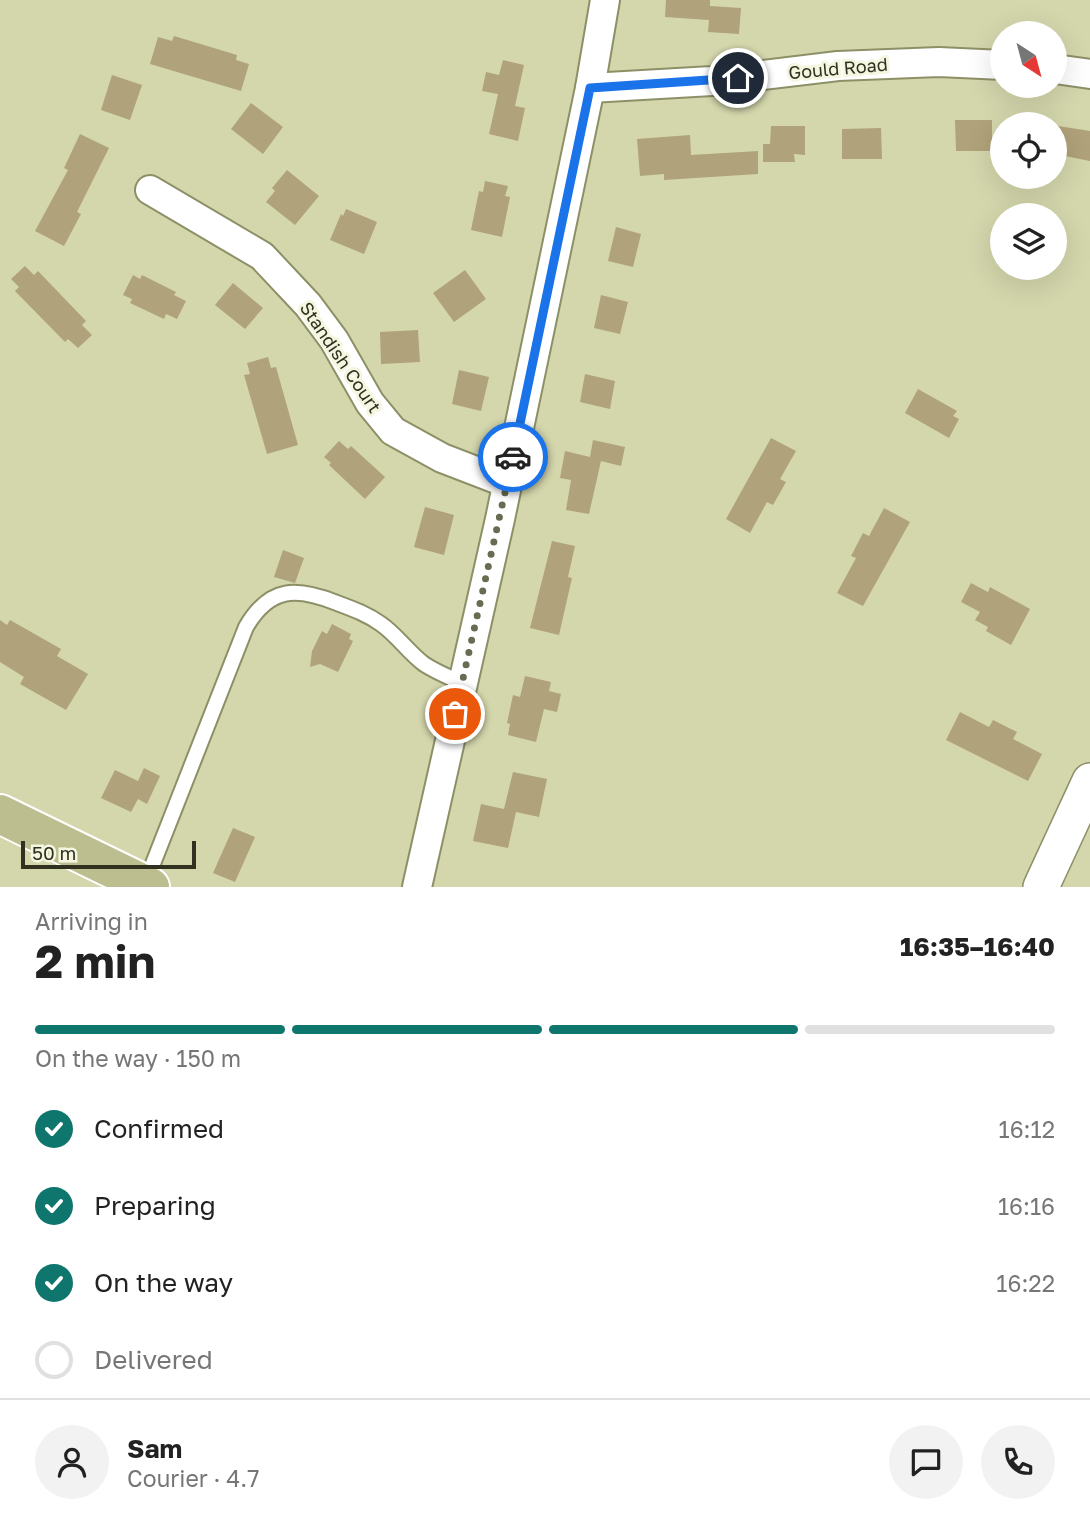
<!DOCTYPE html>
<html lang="en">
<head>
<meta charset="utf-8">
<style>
  :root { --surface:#fff; --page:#f2f2f2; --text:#222; --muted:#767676; --line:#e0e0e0; --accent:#0f766e }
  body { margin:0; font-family:"Golos Text",sans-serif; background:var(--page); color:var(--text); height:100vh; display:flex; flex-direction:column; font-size:26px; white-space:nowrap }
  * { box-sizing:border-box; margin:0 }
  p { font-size:23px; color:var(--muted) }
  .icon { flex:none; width:38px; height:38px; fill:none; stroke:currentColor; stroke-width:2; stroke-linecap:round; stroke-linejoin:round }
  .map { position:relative; height:887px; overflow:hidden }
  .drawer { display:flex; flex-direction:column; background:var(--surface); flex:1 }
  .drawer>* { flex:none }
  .needle { width:46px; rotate:144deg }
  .controls { position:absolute; left:990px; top:21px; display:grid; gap:14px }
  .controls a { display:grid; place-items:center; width:77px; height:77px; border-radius:50%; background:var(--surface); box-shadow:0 7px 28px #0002; font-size:35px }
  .scale { position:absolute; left:21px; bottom:18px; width:175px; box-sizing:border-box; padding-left:7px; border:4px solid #303121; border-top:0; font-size:19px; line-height:24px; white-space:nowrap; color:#303121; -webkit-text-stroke:5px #f4f6e0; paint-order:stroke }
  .pin { position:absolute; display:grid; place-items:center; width:60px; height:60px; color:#fff; margin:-30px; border:4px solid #fff; border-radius:50%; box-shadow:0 2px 7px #0007 }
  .courier { position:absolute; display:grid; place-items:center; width:70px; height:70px; margin:-35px; border:5px solid #1a73e8; border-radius:50%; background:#fff; color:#222; box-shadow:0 2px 9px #0007 }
  .head em { font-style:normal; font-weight:700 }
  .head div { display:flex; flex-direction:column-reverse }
  .head { display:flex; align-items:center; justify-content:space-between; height:119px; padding:0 35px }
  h1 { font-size:46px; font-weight:700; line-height:52px }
  .bar { display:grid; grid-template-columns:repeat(4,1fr); gap:10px 7px; align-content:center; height:84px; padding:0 35px }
  .bar i { height:9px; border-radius:5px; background:var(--line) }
  .bar .active { background:var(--accent) }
  .bar p { grid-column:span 4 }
  .line { display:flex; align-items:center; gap:18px; padding:0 35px; border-top:2px solid var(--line) }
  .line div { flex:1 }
  .round { display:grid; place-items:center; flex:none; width:74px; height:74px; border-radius:37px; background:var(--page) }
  ol { padding:0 35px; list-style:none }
  li { display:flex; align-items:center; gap:21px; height:77px }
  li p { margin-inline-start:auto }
  li .icon { padding:7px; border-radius:50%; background:var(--accent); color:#fff; stroke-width:4 }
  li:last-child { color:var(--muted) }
  li i { width:38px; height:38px; border:4px solid var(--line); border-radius:50% }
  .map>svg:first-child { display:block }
</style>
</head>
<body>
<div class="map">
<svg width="1090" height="887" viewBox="0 0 1090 887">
  <rect width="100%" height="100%" fill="#d4d7ac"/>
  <!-- building -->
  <g fill="#b0a27a">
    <path d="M666 0H710V6L741 8 739 34 708 32 709 20 665 17Z"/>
    <path d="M174 36 237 55 236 60 249 64 241 91 150 64 158 37 172 41Z"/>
    <path d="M503 60 524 65 515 106 525 108 518 141 489 134 498 94 482 91 486 72 499 75Z"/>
    <path d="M112 75 142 85 130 120 101 110Z"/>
    <path d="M251 103 283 127 263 154 231 129Z"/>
    <path d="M955 120H992V151H956Z"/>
    <path d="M771 126H805V155L794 154 795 162H763V144H770Z"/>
    <path d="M1058 126 1090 131V161L1055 154Z"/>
    <path d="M881 128 882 159H842V129Z"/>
    <path d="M80 134 109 148 77 212 81 214 64 246 35 231 68 170 64 168Z"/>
    <path d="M690 135 691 155 758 151V174L664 180V174L640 176 637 139Z"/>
    <path d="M287 170 319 196 295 225 266 202 275 191 272 188Z"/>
    <path d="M485 181 508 186 505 196 510 197 502 237 471 230 479 191 483 192Z"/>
    <path d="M346 209 377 222 364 254 330 240 341 214 343 216Z"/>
    <path d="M616 227 641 234 633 267 608 261Z"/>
    <path d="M25 266 34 275 38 271 86 321 82 325 92 335 78 348 68 339 65 342 15 291 19 287 11 279Z"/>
    <path d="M465 270 486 299 454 322 433 293Z"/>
    <path d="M133 275 140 279 142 275 176 292 174 295 186 301 177 319 166 314 164 319 130 303 132 299 123 295Z"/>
    <path d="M233 283 263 308 245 329 215 305Z"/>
    <path d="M601 295 628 302 620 334 594 328Z"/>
    <path d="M418 330 420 362 381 364 380 332Z"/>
    <path d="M268 357 271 368 276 367 298 445 267 454 244 375 250 374 247 363Z"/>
    <path d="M459 370 489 377 481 411 452 404Z"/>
    <path d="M585 374 615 381 610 409 580 402Z"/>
    <path d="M918 389 957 411 953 416 959 419 949 438 905 413Z"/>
    <path d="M771 438 796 451 780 479 786 482 773 505 767 502 750 533 726 519Z"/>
    <path d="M593 440 625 447 621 466 601 461 589 514 566 510 571 480 560 478 565 451 590 457Z"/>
    <path d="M339 441 348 449 351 446 385 477 365 499 329 465 331 463 324 457Z"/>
    <path d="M425 507 454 515 444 555 414 547Z"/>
    <path d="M884 508 910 522 863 606 837 593 856 558 851 556 863 533 869 536Z"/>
    <path d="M552 541 575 546 568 577 572 578 559 635 530 628Z"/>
    <path d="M283 550 304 558 295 583 274 577Z"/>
    <path d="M971 583 988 592 990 587 1030 609 1011 645 986 631 988 627 975 620 980 612 961 602Z"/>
    <path d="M0 620 7 625 10 620 61 649 57 656 88 674 66 710 20 684 24 677 0 662Z"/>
    <path d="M332 624 351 634 349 639 353 641 338 672 320 664 310 667 312 651 322 631 327 634Z"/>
    <path d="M525 676 551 682 549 691 561 694 557 712 544 709 536 742 508 735 510 724 507 723 513 695 520 697Z"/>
    <path d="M960 712 989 727 993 720 1017 732 1013 739 1042 754 1028 781 946 740Z"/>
    <path d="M144 768 160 776 147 804 138 799 131 812 101 798 115 770 138 781Z"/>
    <path d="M513 772 547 779 539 817 516 812 508 848 473 841 481 804 504 809Z"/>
    <path d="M233 828 255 837 235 882 213 873Z"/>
  </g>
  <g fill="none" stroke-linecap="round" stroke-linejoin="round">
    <defs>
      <path id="service" d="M145 884 246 627C270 586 297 587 337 603 353 609 367 614 381 624 397 635 408 652 424 664 436 672 449 677 462 683"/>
      <g id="minor">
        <path d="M1055 69 1090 74"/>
        <path d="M590 88 712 81 838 66 939 62 1003 65"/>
        <path d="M150 190 262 256 308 305 334 340 370 403 393 431 442 458 507 483"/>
        <path d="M417 887 500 519 590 88 605 0"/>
      </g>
      <path id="tertiary" d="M1041 887 1090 781"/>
      <path id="primary" d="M0 814 150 887"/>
    </defs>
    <!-- service casing -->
    <use href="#service" stroke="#8d9067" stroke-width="18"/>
    <!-- minor casing -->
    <use href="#minor" stroke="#8d9067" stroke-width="32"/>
    <!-- tertiary casing -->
    <use href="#tertiary" stroke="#8d9067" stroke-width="38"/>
    <!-- primary casing -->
    <use href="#primary" stroke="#fff" stroke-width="42"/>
    <!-- service -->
    <use href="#service" stroke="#fff" stroke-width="14"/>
    <!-- minor -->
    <use href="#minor" stroke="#fff" stroke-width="28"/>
    <!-- tertiary -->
    <use href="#tertiary" stroke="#fff" stroke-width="35"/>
    <!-- primary -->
    <use href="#primary" stroke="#bcbe8f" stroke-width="38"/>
  </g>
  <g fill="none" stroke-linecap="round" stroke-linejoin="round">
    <!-- done -->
    <path stroke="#696b52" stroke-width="7" stroke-dasharray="0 12.6" d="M455 714 513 457"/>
    <!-- route -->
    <path stroke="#1a73e8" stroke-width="9" d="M513 457 590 88 738 78"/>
  </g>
  <g text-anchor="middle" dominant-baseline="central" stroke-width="6" stroke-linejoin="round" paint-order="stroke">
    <!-- street labels -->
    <g font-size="18" fill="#303121" stroke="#f4f6e0">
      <text transform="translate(838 68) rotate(-5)">Gould Road</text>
      <text transform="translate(341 357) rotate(56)">Standish Court</text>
    </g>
  </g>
</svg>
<div class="controls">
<a><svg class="needle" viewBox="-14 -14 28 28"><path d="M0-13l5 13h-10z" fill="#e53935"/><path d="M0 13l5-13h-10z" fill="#767676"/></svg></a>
<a><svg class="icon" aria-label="locate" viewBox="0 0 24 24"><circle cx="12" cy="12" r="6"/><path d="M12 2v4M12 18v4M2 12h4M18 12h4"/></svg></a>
<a><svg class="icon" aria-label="layers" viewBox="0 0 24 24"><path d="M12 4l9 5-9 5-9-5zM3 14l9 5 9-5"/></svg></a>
</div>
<div class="scale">50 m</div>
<div class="pin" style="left:455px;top:714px;background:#ea580c"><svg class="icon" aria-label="bag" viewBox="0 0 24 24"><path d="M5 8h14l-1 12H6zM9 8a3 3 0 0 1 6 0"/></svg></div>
<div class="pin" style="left:738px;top:78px;background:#1f2937"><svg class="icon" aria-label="home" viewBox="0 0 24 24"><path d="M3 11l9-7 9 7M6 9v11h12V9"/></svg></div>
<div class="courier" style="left:513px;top:457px"><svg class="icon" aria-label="car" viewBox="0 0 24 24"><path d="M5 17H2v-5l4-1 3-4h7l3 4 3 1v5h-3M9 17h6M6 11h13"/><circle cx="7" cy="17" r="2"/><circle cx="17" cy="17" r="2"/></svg></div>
</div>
<section class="drawer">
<div class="head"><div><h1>2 min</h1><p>Arriving in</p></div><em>16:35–16:40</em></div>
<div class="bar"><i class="active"></i><i class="active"></i><i class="active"></i><i></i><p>On the way · 150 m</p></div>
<ol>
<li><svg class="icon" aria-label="check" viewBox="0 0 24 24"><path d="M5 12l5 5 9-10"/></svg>Confirmed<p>16:12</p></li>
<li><svg class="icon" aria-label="check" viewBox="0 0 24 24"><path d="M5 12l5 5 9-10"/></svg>Preparing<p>16:16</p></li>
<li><svg class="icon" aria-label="check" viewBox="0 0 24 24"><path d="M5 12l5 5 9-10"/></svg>On the way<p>16:22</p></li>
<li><i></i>Delivered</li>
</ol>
<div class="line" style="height:126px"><a class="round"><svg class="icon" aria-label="person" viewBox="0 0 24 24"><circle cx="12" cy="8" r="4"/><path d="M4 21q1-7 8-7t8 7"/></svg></a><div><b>Sam</b><p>Courier · 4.7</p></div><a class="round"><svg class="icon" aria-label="chat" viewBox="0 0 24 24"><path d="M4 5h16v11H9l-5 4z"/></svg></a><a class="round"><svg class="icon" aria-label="phone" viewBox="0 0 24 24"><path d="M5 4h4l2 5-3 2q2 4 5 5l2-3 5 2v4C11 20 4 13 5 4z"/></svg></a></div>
</section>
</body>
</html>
